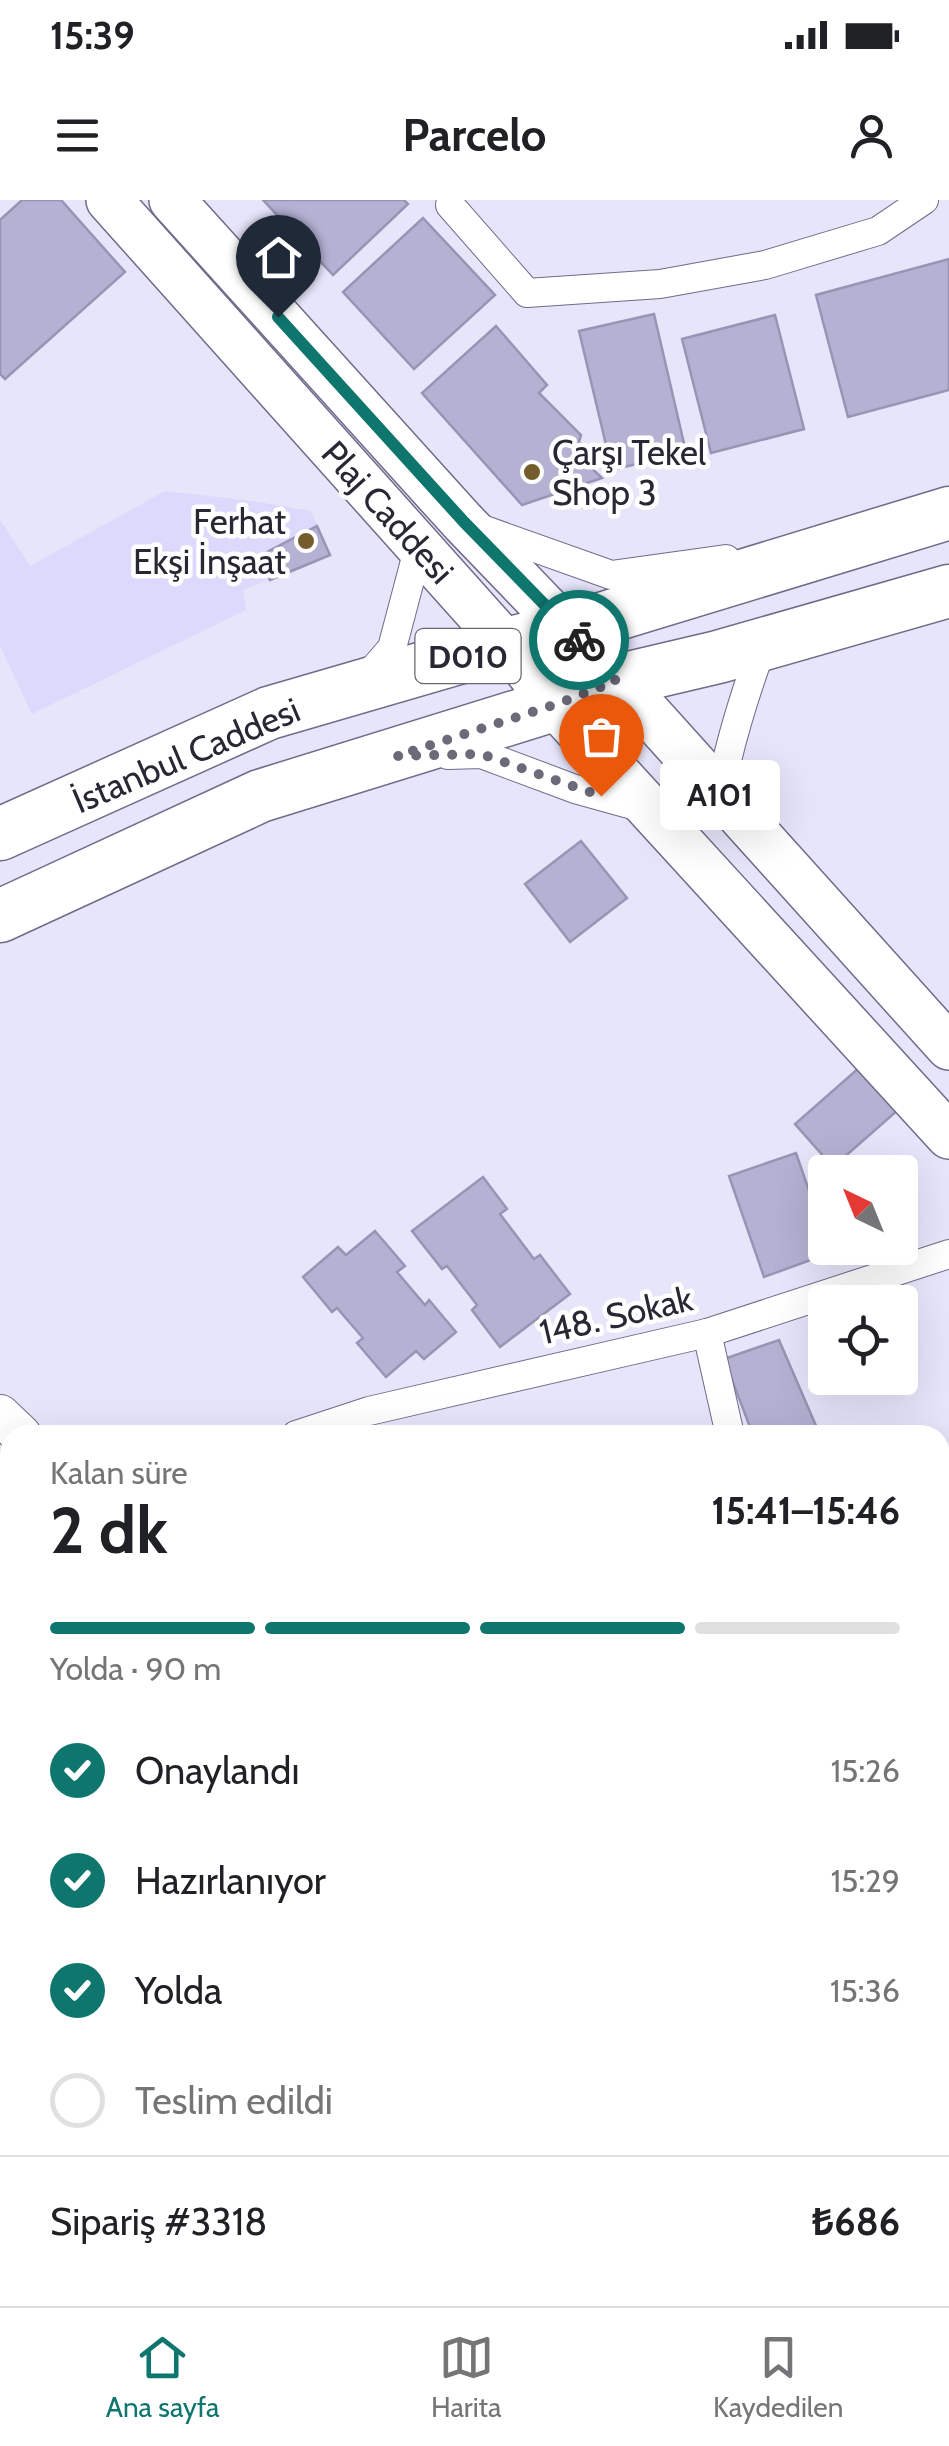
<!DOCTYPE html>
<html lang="tr">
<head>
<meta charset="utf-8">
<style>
  :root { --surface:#fff; --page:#f6f6f6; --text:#202124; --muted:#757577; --line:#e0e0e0; --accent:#0f766e }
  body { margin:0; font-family:Cabin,sans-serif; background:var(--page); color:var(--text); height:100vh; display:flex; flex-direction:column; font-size:38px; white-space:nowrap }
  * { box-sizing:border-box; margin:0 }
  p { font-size:32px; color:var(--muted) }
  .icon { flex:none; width:55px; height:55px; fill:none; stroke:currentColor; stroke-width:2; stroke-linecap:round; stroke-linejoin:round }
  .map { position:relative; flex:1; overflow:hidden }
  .drawer { position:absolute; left:0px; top:1225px; width:950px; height:882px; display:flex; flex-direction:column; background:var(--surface); border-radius:30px 30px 0 0; box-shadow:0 10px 40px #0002 }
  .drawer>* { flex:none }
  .needle { width:65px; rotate:317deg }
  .fabs { position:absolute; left:808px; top:955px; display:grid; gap:20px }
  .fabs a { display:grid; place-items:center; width:110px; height:110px; border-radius:10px; background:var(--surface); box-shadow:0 10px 40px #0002; font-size:50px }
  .pin { position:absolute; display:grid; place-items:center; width:85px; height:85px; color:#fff; margin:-102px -42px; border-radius:50% 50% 50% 0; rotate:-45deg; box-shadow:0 0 10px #0007 }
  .pin .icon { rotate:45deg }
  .courier { position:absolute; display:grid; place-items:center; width:100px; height:100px; margin:-50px; border:8px solid #0f766e; border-radius:50%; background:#fff; color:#222; box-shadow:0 2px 12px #0007 }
  .bubble { position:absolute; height:70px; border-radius:10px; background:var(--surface); box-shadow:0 10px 40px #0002; font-size:32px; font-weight:700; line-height:70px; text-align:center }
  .summary em { font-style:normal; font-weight:700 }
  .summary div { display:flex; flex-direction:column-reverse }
  .summary { display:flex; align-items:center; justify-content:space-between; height:170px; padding:0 50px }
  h1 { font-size:65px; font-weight:700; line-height:75px }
  .bar { display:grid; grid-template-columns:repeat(4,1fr); gap:15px 10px; align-content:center; height:120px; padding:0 50px }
  .bar i { height:12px; border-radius:8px; background:var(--line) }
  .bar .on { background:var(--accent) }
  .bar p { grid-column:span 4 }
  .line { display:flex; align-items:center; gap:25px; padding:0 50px; border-top:2px solid var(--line) }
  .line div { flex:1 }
  ol { padding:0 50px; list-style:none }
  li { display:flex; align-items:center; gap:30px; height:110px }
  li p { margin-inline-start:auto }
  li .icon { padding:10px; border-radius:50%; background:var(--accent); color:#fff; stroke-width:4 }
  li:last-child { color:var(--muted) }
  li i { width:55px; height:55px; border:5px solid var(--line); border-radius:50% }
  .status { display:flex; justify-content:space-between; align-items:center; height:70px; padding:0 50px; background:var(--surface); direction:ltr }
  .status svg { height:28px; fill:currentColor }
  header { display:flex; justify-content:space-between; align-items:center; height:130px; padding:0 50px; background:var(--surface); font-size:45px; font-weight:700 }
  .dock { display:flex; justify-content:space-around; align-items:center; height:140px; border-top:2px solid var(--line); background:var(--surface); font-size:28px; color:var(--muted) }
  .dock a { display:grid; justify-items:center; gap:5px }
  .dock .on { color:var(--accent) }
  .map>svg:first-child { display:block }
</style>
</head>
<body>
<div class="status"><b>15:39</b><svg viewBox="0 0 49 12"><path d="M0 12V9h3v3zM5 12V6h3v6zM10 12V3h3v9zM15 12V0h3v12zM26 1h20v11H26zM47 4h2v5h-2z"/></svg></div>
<header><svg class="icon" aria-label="menu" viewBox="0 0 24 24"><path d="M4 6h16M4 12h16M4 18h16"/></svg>Parcelo<svg class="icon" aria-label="person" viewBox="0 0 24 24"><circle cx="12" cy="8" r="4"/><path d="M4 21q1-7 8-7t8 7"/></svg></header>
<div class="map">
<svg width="949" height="2106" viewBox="0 0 949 2106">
  <rect width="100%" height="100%" fill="#e7e5fa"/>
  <!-- built -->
  <path fill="#ddd9fc" d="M165 291 252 301 311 311 330 355 243 390 246 410 32 514 0 446V320L30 366Z"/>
  <!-- building -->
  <g fill="#b4b1d3" stroke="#9894b5" stroke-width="2.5">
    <path d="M22 0H61L125 72 5 179 0 174V20Z"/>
    <path d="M263 0H404L408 4 333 75Z"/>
    <path d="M423 18 495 95 414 169 343 92Z"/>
    <path d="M949 59V190L848 217 816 95Z"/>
    <path d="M654 114 686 252 612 270 579 131Z"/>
    <path d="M775 115 804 229 711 253 682 139Z"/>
    <path d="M496 126 547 185 539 193 581 235 579 242 586 248 582 259 602 278 522 305 422 193Z"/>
    <path d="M317 326 330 355 270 380 261 355Z"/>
    <path d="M581 641 627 698 570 742 525 684Z"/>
    <path d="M860 867 898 910 833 967 795 924Z"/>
    <path d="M796 953 825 1037V1048H829L830 1053 764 1077 729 976Z"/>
    <path d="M483 977 507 1009 500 1014 534 1059 540 1055 570 1094 500 1147 472 1110 477 1105 447 1066 442 1069 412 1031Z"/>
    <path d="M375 1031 405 1066 397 1072 425 1105 429 1100 456 1132 424 1159 416 1151 386 1177 357 1143 363 1138 337 1108 332 1112 303 1077 338 1047 346 1055Z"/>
    <path d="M779 1140 820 1235H753L724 1159Z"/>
    <path d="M940 1397 949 1414V1540L940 1525Z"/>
    <path d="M10 1935V1960L0 1945V1942Z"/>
    <path d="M621 2098H658L625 2106Z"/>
  </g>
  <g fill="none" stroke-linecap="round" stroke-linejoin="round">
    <defs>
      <g id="street">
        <path d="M450 5 527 93 660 84 765 65 878 31 924 0"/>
        <path d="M479 328 611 375 726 359"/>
        <path d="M367 477 392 448 419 346"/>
        <path d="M448 555 481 554 575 589 647 609"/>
        <path d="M720 592C730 541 745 493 763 444"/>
        <path d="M707 1133 730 1235"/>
        <path d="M296 1235 369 1211 707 1133 949 1054"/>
        <path d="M0 1362 10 1355"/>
        <path d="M940 1375 949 1377"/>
        <path d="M0 1614 10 1631"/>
        <path d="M940 1813 949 1833"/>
        <path d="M940 1915 949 1911"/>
        <path d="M0 2030 10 2048"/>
        <path d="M0 2085 10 2081"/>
        <path d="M78 2098 95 2105 155 2098"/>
      </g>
      <g id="secondary">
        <path d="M0 1215 21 1235"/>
        <path d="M0 1287 10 1298"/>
        <path d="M772 2098 780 2106"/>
        <path d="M829 2098 836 2106"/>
      </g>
      <g id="primary">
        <path d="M109 0 506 444 564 515 949 936"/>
        <path d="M172 0 463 322 616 481 632 495 949 847"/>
      </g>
      <g id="highway">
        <path d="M0 634 269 513 506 444 568 429 949 313"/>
        <path d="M0 716 260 596 557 504 616 481 718 457 949 391"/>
      </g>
    </defs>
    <!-- street casing -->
    <use href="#street" stroke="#6f6b8a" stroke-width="30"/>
    <!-- secondary casing -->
    <use href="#secondary" stroke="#6f6b8a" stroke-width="42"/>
    <!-- primary casing -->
    <use href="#primary" stroke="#6f6b8a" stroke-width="48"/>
    <!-- highway casing -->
    <use href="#highway" stroke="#6f6b8a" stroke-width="55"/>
    <!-- street -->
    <use href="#street" stroke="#fff" stroke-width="28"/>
    <!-- secondary -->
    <use href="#secondary" stroke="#fff" stroke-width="40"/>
    <!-- primary -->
    <use href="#primary" stroke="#fff" stroke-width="45"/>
    <!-- highway -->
    <use href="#highway" stroke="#fff" stroke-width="52"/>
  </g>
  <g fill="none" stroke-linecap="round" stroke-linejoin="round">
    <!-- done -->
    <path stroke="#6c6a79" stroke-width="10" stroke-dasharray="0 18" d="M579 440 616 481 557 504 397 556 481 554 601 596"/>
    <!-- route -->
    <path stroke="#0f766e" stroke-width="12" d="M278 117 464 322 579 440"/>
  </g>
  <!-- markers -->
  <g fill="#745c2d" stroke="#fff" stroke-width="4">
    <circle cx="532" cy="272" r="10"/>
    <circle cx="306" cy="341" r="10"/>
  </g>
  <g text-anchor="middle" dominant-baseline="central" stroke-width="9" stroke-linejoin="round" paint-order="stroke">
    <!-- shield labels -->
    <rect fill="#fff" stroke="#696871" stroke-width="2.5" x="415.5" y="429" width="105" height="54" rx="8"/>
    <g font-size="32" font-weight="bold" fill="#292734">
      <text x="468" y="456">D010</text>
    </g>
    <!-- poi labels -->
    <g font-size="35" fill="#292734" stroke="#fff" text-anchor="start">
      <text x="552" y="252">Çarşı Tekel<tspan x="552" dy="40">Shop 3</tspan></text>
      <text x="286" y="321" text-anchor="end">Ferhat<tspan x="286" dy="40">Ekşi İnşaat</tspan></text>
    </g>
    <!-- street labels -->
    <g font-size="35" fill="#292734" stroke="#fff">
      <text transform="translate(388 312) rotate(48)">Plaj Caddesi</text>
      <text transform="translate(186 555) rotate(-23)">İstanbul Caddesi</text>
      <text transform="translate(616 1115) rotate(-13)">148. Sokak</text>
    </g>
  </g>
</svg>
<div class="fabs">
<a><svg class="needle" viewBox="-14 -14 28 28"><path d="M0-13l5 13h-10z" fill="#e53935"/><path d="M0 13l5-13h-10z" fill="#757577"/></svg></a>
<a><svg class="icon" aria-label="locate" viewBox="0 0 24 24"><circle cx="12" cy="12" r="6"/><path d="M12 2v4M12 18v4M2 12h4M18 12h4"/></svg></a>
</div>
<div class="pin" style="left:601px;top:596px;background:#ea580c"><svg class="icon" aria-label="bag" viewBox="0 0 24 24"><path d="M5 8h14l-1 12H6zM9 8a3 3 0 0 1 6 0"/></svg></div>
<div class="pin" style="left:278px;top:117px;background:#1f2937"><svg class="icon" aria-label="home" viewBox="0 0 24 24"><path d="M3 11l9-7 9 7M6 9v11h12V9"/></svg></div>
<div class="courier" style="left:579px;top:440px"><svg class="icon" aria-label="bike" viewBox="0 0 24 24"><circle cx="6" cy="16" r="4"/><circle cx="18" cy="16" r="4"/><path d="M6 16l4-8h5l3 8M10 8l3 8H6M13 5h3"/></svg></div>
<div class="bubble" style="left:660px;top:560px;width:120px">A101</div>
<section class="drawer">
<div class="summary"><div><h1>2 dk</h1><p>Kalan süre</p></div><em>15:41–15:46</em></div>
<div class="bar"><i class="on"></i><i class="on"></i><i class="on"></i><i></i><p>Yolda · 90 m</p></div>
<ol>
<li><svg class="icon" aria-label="check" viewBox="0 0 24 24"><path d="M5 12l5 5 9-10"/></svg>Onaylandı<p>15:26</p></li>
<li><svg class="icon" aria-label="check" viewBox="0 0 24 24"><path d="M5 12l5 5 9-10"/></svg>Hazırlanıyor<p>15:29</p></li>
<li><svg class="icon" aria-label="check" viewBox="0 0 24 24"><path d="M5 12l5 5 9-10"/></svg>Yolda<p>15:36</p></li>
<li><i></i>Teslim edildi</li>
</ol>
<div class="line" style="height:130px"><div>Sipariş #3318</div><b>₺686</b></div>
</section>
</div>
<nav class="dock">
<a class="on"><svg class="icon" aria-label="home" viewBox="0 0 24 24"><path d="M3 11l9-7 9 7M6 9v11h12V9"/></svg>Ana sayfa</a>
<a><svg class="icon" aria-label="map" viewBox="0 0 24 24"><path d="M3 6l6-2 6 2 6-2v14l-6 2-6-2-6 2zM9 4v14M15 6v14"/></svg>Harita</a>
<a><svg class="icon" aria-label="saved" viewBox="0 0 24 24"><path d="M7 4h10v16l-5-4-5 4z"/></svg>Kaydedilen</a>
</nav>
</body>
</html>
